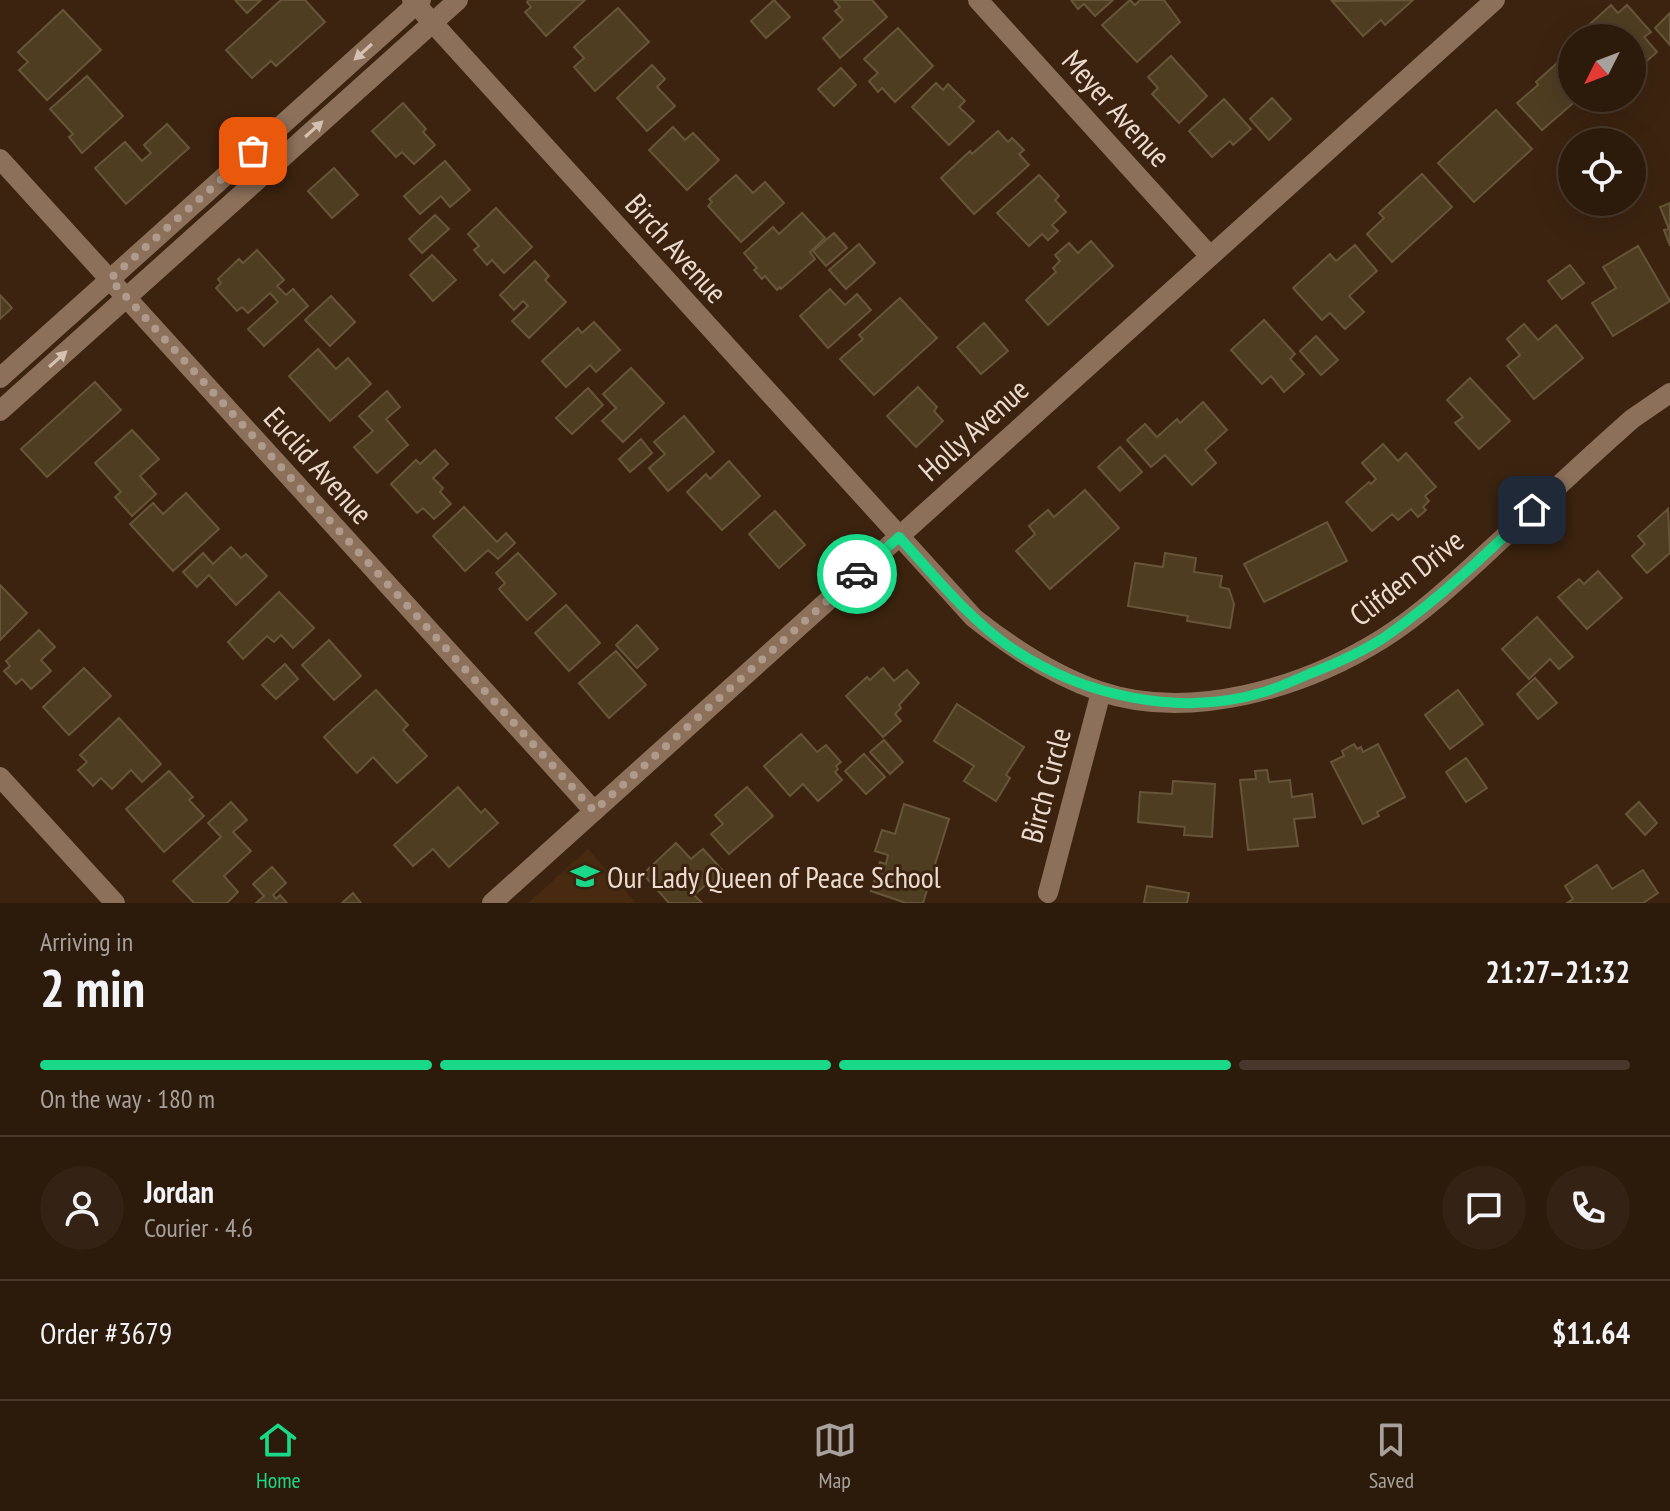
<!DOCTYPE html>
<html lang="en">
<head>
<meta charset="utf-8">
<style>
  :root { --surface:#2c1a0b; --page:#342314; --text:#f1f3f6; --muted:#a6a19d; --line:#48382c; --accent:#19d988 }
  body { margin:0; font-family:"PT Sans Narrow",sans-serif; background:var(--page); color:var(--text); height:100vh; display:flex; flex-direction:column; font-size:30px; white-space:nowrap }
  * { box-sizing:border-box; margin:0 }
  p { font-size:26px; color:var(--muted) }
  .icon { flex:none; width:44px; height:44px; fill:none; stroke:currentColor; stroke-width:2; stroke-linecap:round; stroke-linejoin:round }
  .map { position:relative; height:903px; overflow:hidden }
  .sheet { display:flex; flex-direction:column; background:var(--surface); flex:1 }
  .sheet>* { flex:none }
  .needle { width:52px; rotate:228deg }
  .tools { position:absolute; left:1558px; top:24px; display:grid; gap:16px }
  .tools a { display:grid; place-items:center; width:88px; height:88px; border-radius:50%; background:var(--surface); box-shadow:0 8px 32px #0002,0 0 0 2px var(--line); font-size:40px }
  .pin { position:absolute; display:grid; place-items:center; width:68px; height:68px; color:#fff; margin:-34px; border-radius:16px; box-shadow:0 4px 12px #0006 }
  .courier { position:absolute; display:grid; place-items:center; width:80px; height:80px; margin:-40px; border:6px solid #19d988; border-radius:50%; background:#fff; color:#222; box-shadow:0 2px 10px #0007 }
  .overview em { font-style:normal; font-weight:800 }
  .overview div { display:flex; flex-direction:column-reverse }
  .overview { display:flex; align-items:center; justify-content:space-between; height:136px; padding:0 40px }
  h1 { font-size:52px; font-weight:800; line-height:60px }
  .bar { display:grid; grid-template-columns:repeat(4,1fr); gap:12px 8px; align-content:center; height:96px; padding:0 40px }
  .bar i { height:10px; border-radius:6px; background:var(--line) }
  .bar .active { background:var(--accent) }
  .bar p { grid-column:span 4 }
  .line { display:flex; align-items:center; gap:20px; padding:0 40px; border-top:2px solid var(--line) }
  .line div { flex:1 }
  .round { display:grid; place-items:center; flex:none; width:84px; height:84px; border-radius:42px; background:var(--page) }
  .tabs { display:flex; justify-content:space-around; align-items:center; height:112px; border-top:2px solid var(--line); background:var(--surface); font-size:22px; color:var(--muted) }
  .tabs a { display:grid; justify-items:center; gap:4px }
  .tabs .active { color:var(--accent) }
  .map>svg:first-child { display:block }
</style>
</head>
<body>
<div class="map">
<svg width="1670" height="903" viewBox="0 0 1670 903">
  <rect width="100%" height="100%" fill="#3b230f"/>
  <!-- built -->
  <path fill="#482a11" d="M588 849 636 903H528Z"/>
  <!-- building -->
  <g fill="#4e3d21" stroke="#665539" stroke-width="2">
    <path d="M235 0H261L247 13Z"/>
    <path d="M281 0H305L325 22 276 66 271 61 252 78 226 50Z"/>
    <path d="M529 0H585L546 36 525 12 531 7 527 2Z"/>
    <path d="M774 0 790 17 766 38 751 21Z"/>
    <path d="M834 0H872L887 17 840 58 823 38 843 20 835 11 840 7Z"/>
    <path d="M1071 0H1113L1095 16 1084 4 1078 9Z"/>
    <path d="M1130 0 1135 5 1140 0H1164L1180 22 1137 62 1102 25Z"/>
    <path d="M1413 0 1385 25 1381 20 1363 36 1332 1Z"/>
    <path d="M1611 5 1618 13 1627 5 1651 32 1644 37 1657 52 1639 68 1632 60V38H1602L1590 24Z"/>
    <path d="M618 8 649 42 595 91 574 67 584 58 574 47Z"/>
    <path d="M63 10 101 50 47 100 19 70 28 62 18 52Z"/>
    <path d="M1670 13V45L1655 28Z"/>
    <path d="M898 28 933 66 895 102 882 88 878 92 869 81 878 73 864 59Z"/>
    <path d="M1171 56 1207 96 1179 123 1152 94 1158 88 1148 77Z"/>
    <path d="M1565 56 1572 64V98H1579L1542 130 1517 103 1538 85 1536 82Z"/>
    <path d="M652 65 665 79 657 87 675 106 647 131 617 98Z"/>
    <path d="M841 68 856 85 834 106 818 89Z"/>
    <path d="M87 76 123 116 82 153 69 137 73 134 50 109Z"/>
    <path d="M936 83 943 90 948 84 965 101 959 107 974 121 949 145 912 107Z"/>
    <path d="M1272 98 1291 119 1269 140 1250 119Z"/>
    <path d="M1224 99 1251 129 1233 145 1230 141 1212 157 1189 131Z"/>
    <path d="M403 103 426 129 423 132 435 145 414 164 402 152 396 157 372 131Z"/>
    <path d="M1496 110 1532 149 1474 202 1438 163Z"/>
    <path d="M167 124 189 148 126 204 95 168 125 142 142 161 151 153 144 145Z"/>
    <path d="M673 127 685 140 693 133 719 160 687 190 649 150Z"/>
    <path d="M998 131 1008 142 1012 138 1024 150 1019 154 1029 165 974 214 941 178 970 151 972 154Z"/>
    <path d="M445 161 470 190 450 207 441 196 420 214 404 196Z"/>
    <path d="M334 168 358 195 332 218 308 191Z"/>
    <path d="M1422 174 1452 207 1392 262 1367 234 1384 218 1379 213Z"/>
    <path d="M736 175 753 193 765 182 784 203 741 242 708 206 712 202 709 199Z"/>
    <path d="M1039 175 1059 196 1055 200 1066 212 1052 225 1058 231 1048 240 1042 234 1029 246 997 213Z"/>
    <path d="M1670 203V246L1664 230 1669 229 1660 207Z"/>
    <path d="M496 208 532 247 504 273 492 260 487 265 474 250 479 246 468 234Z"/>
    <path d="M802 213 825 238 810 252 815 259 781 289 780 287 777 290 765 276 762 279 754 270 757 268 744 253 773 227 779 234Z"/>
    <path d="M435 215 449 229 422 253 409 239Z"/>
    <path d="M834 233 847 248 826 266 813 251Z"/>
    <path d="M1091 241 1113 266 1048 325 1026 300 1056 272 1053 268 1060 261 1055 255 1069 243 1078 253Z"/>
    <path d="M859 244 875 263 846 289 829 270Z"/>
    <path d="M1355 245 1377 271 1349 296 1364 312 1345 329 1330 313 1322 320 1293 288 1330 254 1336 261Z"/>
    <path d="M1638 246 1670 301 1613 336 1592 303 1616 288 1603 267Z"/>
    <path d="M257 250 284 280 277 286 286 295 293 289 308 306 264 346 248 329 278 302 270 293 248 313 242 307 237 311 216 288 221 283 218 279 239 259 243 263Z"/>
    <path d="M432 255 456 280 433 301 410 275Z"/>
    <path d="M535 261 549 276 545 280 566 302 529 338 512 321 528 306 523 301 514 310 500 295Z"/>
    <path d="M1570 265 1584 283 1562 299 1548 281Z"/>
    <path d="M830 289 845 305 857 294 871 310 828 348 800 316Z"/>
    <path d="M0 295 12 308 0 319Z"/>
    <path d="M331 296 355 322 330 346 305 320Z"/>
    <path d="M900 298 937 338 874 395 840 359 863 339 859 335Z"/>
    <path d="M1264 320 1295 354 1290 359 1304 374 1284 392 1271 376 1262 384 1231 350Z"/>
    <path d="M594 322 620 350 596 372 590 365 566 387 542 361 578 328 582 333Z"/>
    <path d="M984 323 1008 351 981 374 957 347Z"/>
    <path d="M1524 324 1538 340 1556 325 1583 358 1534 399 1507 366 1520 355 1507 339Z"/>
    <path d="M1316 336 1338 360 1321 375 1300 351Z"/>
    <path d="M318 349 336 369 348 358 371 384 330 421 289 376Z"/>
    <path d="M631 368 664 403 623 442 602 421 616 408 603 394Z"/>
    <path d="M1470 378 1510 421 1479 449 1455 423 1463 417 1447 400Z"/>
    <path d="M95 382 121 410 47 477 21 449Z"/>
    <path d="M918 387 937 407 934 411 943 421 916 447 887 416Z"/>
    <path d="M588 388 603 405 572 434 556 418Z"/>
    <path d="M387 391 400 407 386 419 408 445 377 473 354 447 373 431 359 416Z"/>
    <path d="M1203 402 1227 430 1205 450 1216 463 1192 485 1165 455 1151 467 1127 440 1145 424 1157 437 1177 419 1180 423Z"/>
    <path d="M684 416 714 452 668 491 649 468 665 454 654 442Z"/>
    <path d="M132 430 159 459 140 476 156 494 132 516 115 497 121 492 95 463Z"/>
    <path d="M641 439 652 453 630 472 619 459Z"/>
    <path d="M1383 444 1398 461 1406 453 1436 487 1425 496 1429 501 1423 507 1426 510 1418 517 1411 509 1398 520 1392 514 1372 531 1346 502 1369 482 1371 484 1376 479 1362 463Z"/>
    <path d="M1120 447 1142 472 1120 491 1098 467Z"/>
    <path d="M435 450 448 464 433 478 443 488 440 492 451 504 434 519 423 508 417 513 391 484 416 460 420 464Z"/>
    <path d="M729 461 760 496 722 530 687 492 706 474 710 479Z"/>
    <path d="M1085 490 1119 528 1050 589 1016 551 1035 534 1029 526 1048 510 1054 517Z"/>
    <path d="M186 493 219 529 173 571 130 524 153 503 163 514Z"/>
    <path d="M464 507 497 542 506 533 515 543 498 559 488 550 465 571 433 536Z"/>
    <path d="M1668 509 1670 553 1647 573 1632 556 1645 544 1638 536Z"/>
    <path d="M775 511 805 545 779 568 749 534Z"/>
    <path d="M1327 522 1347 561 1264 602 1244 564Z"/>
    <path d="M231 547 241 558 246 554 267 576 236 605 209 575 197 587 183 572 203 553 213 564Z"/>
    <path d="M518 553 556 594 527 620 499 589 505 583 496 573Z"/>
    <path d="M1165 553 1196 558 1194 572 1222 576 1220 587 1229 589 1234 604 1230 628 1187 621 1188 616 1128 606 1135 563 1163 567Z"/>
    <path d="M1598 571 1622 598 1587 629 1558 597 1579 579 1584 584Z"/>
    <path d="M0 585 27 613 0 640Z"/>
    <path d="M279 592 314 628 293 648 281 635 274 642 267 636 243 659 228 642Z"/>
    <path d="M566 605 600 643 569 671 535 633Z"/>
    <path d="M1537 617 1573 657 1559 669 1550 659 1529 679 1502 649Z"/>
    <path d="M637 625 658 649 637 668 616 645Z"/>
    <path d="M39 630 55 647 41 660 51 671 31 689 22 679 16 684 4 671 10 666 6 661Z"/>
    <path d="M329 640 361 676 334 700 302 665Z"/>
    <path d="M616 651 646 685 609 718 579 683Z"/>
    <path d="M285 664 298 679 276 699 262 685Z"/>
    <path d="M84 668 111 696 69 735 43 707Z"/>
    <path d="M883 668 894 681 907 670 919 683 899 705 901 708 895 714 901 721 883 737 846 696 867 677 870 680Z"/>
    <path d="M1535 678 1557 703 1538 719 1517 694Z"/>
    <path d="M376 690 408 725 403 730 427 756 397 783 373 757 357 773 324 737Z"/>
    <path d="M1458 690 1483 724 1450 749 1425 715Z"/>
    <path d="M957 704 1024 747 1006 775 1010 778 996 801 964 781 974 766 934 741Z"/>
    <path d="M119 718 161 764 142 782 131 770 112 789 101 778 93 786 78 770 87 762 80 755Z"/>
    <path d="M801 734 817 752 826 745 841 762 836 766 838 769 835 772 842 780 818 801 803 784 790 796 764 766Z"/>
    <path d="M884 740 903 762 890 774 870 752Z"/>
    <path d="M1354 744 1357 749 1361 747 1363 752 1378 744 1405 797 1377 812 1379 816 1363 824 1331 762 1344 756 1342 751Z"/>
    <path d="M864 754 885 777 866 794 845 771Z"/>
    <path d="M1466 758 1487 788 1466 802 1446 772Z"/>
    <path d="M1267 770 1269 782 1290 780 1292 797 1312 794 1315 817 1294 819 1298 846 1248 850 1240 780 1256 779 1255 771Z"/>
    <path d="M169 771 193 797 189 800 204 816 164 852 126 809Z"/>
    <path d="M1173 781 1215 784 1212 837 1184 835 1185 827 1138 822 1140 792 1172 794Z"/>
    <path d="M458 787 481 813 485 809 498 823 449 867 433 849 413 866 394 845Z"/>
    <path d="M747 787 773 816 729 854 711 834 723 824 715 815Z"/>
    <path d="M231 802 247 820 233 832 251 851 224 876 238 892 227 903H194L173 881 221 837 208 823Z"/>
    <path d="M1639 802 1657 823 1645 835 1626 814Z"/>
    <path d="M904 804 949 819 923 903H906L871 891 880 862 886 864 888 855 875 851 882 830 895 834Z"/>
    <path d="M676 843 691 859 703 849 725 873 711 886 708 883 694 895 702 903H669L643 874Z"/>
    <path d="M1597 865 1612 889 1643 870 1658 893 1643 903H1567L1573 899 1565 886Z"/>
    <path d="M272 867 286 883 273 895 276 899 280 895 287 903H256L264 896 253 884Z"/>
    <path d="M1147 886 1189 893 1187 903H1144Z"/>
    <path d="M353 893 361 903H342Z"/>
  </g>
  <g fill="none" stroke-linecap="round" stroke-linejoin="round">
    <!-- street -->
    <g stroke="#8c705a" stroke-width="20">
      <path d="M412 0 974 618C1012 648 1053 675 1099 691 1190 722 1303 688 1382 639 1426 611 1465 573 1503 538 1545 498 1588 458 1632 419L1670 393"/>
      <path d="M978 0 1210 256"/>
      <path d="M0 159 594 811"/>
      <path d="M0 378 421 0"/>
      <path d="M0 411 458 0"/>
      <path d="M0 777 115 903"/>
      <path d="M1048 893 1101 692"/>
      <path d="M492 903 1495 0"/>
    </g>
  </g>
  <!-- one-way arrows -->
  <defs><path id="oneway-solid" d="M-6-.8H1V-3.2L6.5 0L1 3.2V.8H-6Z" transform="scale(2)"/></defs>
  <g fill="#d4c1b2">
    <use href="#oneway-solid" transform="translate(363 52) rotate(138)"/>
    <use href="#oneway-solid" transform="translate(314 129) rotate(-42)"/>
    <use href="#oneway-solid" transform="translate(58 359) rotate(-42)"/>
  </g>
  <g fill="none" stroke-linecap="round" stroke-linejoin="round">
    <!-- done -->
    <path stroke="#ae9b8c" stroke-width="8" stroke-dasharray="0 14.4" d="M253 151 110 279 594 811 857 574"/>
    <!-- route -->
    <path stroke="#19d988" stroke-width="10" d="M857 574 899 537C934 575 968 618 1010 647 1082 696 1180 718 1264 692 1280 687 1295 680 1309 674 1335 664 1362 652 1385 637 1438 600 1485 555 1532 510"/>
  </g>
  <!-- icons -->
  <defs>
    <symbol id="school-bare" viewBox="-9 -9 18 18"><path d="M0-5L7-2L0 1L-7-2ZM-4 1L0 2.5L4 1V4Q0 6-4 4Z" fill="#19d988" stroke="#3b230f" stroke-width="2.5" paint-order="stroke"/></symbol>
  </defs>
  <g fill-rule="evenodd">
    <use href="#school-bare" x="565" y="856" width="40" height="40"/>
  </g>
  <g text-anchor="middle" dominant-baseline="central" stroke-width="6" stroke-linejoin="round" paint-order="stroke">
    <!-- street labels -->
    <g font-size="30" fill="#ecdcd0" stroke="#3b230f">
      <text transform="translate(1117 108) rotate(48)">Meyer Avenue</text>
      <text transform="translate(677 248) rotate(48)">Birch Avenue</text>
      <text transform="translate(973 429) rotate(-42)">Holly Avenue</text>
      <text transform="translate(319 465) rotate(48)">Euclid Avenue</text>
      <text transform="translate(1406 577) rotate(-38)">Clifden Drive</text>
      <text transform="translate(1045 785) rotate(-75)">Birch Circle</text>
    </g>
    <!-- poi labels -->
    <g font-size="30" fill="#ecdcd0" stroke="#3b230f" text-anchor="start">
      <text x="607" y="876">Our Lady Queen of Peace School</text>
    </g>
  </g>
</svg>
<div class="tools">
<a><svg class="needle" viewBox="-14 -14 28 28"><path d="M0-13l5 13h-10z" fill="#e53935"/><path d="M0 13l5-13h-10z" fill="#a6a19d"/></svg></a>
<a><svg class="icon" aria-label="locate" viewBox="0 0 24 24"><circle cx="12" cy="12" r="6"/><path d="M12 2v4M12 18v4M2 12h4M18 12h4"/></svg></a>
</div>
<div class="pin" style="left:253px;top:151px;background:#ea580c"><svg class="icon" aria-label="bag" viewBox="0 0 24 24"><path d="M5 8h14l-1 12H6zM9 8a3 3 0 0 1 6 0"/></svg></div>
<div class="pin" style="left:1532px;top:510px;background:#1f2937"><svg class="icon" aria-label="home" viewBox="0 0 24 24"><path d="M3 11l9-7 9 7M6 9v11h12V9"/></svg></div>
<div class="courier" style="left:857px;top:574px"><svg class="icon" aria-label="car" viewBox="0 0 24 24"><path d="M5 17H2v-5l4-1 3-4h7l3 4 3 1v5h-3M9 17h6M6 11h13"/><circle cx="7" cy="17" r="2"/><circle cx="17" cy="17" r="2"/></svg></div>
</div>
<section class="sheet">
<div class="overview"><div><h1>2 min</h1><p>Arriving in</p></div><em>21:27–21:32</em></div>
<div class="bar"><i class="active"></i><i class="active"></i><i class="active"></i><i></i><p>On the way · 180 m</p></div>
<div class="line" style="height:144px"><a class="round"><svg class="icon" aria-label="person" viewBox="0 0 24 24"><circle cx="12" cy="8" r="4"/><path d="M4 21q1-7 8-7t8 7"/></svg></a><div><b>Jordan</b><p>Courier · 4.6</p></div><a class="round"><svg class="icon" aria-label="chat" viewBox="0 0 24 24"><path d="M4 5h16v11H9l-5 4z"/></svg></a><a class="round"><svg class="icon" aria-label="phone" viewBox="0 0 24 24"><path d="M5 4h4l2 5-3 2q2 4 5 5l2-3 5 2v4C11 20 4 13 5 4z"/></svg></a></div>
<div class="line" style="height:104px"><div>Order #3679</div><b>$11.64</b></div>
</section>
<nav class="tabs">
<a class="active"><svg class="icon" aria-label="home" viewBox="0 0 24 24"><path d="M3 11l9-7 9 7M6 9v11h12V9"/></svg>Home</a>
<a><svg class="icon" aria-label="map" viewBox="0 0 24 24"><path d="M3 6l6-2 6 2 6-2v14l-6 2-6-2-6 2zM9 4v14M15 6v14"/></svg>Map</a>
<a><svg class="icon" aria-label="saved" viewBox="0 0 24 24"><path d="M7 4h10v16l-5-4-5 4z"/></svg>Saved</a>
</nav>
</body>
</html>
